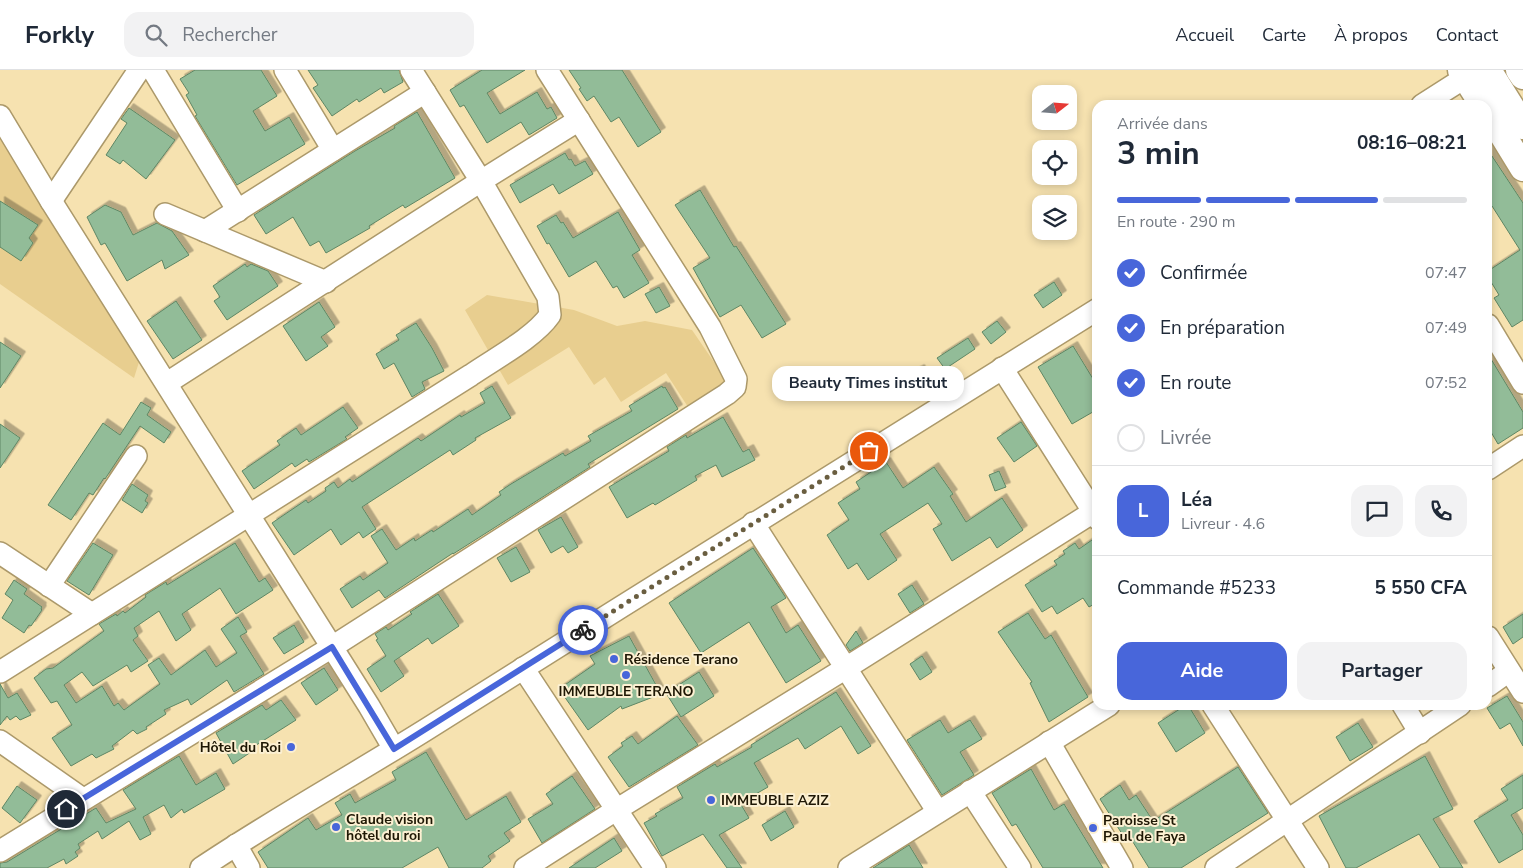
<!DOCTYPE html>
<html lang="fr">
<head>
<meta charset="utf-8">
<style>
  :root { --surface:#fff; --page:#f2f2f3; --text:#1f2937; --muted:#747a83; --line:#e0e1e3; --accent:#4866da }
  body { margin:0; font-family:"Nunito Sans",sans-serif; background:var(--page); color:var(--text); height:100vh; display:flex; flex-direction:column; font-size:19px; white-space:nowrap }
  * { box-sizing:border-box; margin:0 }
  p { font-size:16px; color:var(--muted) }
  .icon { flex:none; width:28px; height:28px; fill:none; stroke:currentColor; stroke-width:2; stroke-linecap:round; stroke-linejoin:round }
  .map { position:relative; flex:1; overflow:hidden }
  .drawer { position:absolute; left:1092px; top:30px; width:400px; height:610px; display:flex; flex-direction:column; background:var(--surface); border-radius:15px; box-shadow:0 2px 8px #0003 }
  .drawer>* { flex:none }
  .needle { width:32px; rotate:73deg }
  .controls { position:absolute; left:1032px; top:15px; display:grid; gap:10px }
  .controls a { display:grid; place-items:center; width:45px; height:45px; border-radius:10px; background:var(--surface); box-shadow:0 2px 8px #0003; font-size:25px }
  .pin { position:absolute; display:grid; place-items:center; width:42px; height:42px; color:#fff; margin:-21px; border:2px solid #fff; border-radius:50%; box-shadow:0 1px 5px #0007 }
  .courier { position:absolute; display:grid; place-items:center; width:50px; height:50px; margin:-25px; border:4px solid #4866da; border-radius:50%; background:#fff; color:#222; box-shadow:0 1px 6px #0007 }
  .bubble { position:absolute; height:35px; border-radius:15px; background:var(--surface); box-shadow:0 2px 8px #0003; font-size:16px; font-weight:700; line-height:35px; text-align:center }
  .head em { font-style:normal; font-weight:700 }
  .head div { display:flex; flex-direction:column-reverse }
  .head { display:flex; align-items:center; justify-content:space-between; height:85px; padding:0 25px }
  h1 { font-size:32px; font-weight:700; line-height:38px }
  .bar { display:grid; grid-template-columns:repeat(4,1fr); gap:8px 5px; align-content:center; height:60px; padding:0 25px }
  .bar i { height:6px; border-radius:4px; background:var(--line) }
  .bar .on { background:var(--accent) }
  .bar p { grid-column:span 4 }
  .line { display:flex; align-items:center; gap:12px; padding:0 25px; border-top:1px solid var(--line) }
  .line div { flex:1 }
  .round { display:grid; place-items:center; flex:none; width:52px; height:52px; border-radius:15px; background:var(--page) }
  ol { padding:0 25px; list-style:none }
  li { display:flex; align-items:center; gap:15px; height:55px }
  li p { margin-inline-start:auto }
  li .icon { padding:5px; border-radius:50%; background:var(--accent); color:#fff; stroke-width:4 }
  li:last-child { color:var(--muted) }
  li i { width:28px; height:28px; border:2px solid var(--line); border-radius:50% }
  .cta { display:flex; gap:10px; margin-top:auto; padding:10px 25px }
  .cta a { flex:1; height:58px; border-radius:15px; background:var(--accent); color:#fff; font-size:20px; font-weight:700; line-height:58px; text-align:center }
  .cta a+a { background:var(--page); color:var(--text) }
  header { display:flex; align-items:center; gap:30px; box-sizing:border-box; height:70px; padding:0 25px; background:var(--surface); border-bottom:1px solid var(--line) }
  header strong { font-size:24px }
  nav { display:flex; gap:28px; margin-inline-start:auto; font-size:18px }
  .search { width:350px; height:45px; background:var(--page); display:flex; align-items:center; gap:12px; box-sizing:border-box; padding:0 18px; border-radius:15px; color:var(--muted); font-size:19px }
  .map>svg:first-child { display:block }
</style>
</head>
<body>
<header>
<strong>Forkly</strong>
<div class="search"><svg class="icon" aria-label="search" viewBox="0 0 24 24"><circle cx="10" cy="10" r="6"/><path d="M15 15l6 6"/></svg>Rechercher</div>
<nav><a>Accueil</a><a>Carte</a><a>À propos</a><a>Contact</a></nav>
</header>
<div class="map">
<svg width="1523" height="798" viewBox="0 0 1523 798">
  <defs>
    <filter id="shadow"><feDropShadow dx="4.5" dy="-4.5" stdDeviation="0" flood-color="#0004"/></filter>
  </defs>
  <rect width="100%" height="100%" fill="#f6e2b0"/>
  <!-- green -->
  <g fill="#e8ce8f">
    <path d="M0 66 139 292 134 308 0 214Z"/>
    <path d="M487 225 574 240 617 256 645 251 692 260 727 311 688 337 666 303 621 332 605 307 594 315 569 277 508 315 465 240Z"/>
  </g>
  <!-- building -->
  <g fill="#92bc98" stroke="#5e8664" filter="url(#shadow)">
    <path d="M195 0H261L277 26 253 41 265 61 289 47 305 74 237 115 195 46 197 45 186 25 189 23 180 9Z"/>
    <path d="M308 0H399L403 12 384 23 381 18 359 32 357 29 332 46 313 18 318 15Z"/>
    <path d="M482 0H525L487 23 500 44 537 22 547 39 551 37 557 48 529 65 521 52 487 73 464 35 460 37 450 20Z"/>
    <path d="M569 0H622L661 62 638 77 619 47 611 52 594 26 587 31 579 19 581 18Z"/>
    <path d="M129 38 175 70 146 109 123 90 120 94 106 85 127 53 121 49Z"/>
    <path d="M417 42 455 108 405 138 403 135 369 156 370 158 326 183 319 171 310 176 293 147 266 164 254 145 355 81 395 58 394 56Z"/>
    <path d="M1488 80 1523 133V250L1512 257 1494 228 1499 225 1488 207V201L1520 180 1492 136 1488 139Z"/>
    <path d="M565 83 569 90 571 89 575 96 585 91 593 104 559 124 553 114 520 133 510 115Z"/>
    <path d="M700 120 734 177 736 176 786 254 762 268 741 235 720 247 693 198 710 188 675 135Z"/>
    <path d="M0 131 38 155 29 168 33 173 21 191 0 177Z"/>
    <path d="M105 135 121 142 133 165 157 153 172 161 189 185 165 199 162 190 127 211 105 173 101 175 87 147Z"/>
    <path d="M618 142 640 180 632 185 649 213 624 228 617 216 613 218 596 191 569 207 549 173 547 174 537 156 556 145 561 153 563 152 573 168Z"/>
    <path d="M245 194 247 197 251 194 268 201 278 216 227 250 214 231 220 227 213 216Z"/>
    <path d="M1054 212 1062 225 1043 238 1034 225Z"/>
    <path d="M659 217 670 236 656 243 645 224Z"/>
    <path d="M176 231 202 270 173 289 147 251Z"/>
    <path d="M319 232 335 257 321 267 328 276 306 291 283 256Z"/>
    <path d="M997 251 1006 262 991 274 982 262Z"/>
    <path d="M416 253 432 278 444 301 422 312 425 319 412 327 394 293 384 299 376 284 399 270 396 265Z"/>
    <path d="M968 268 975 279 945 299 937 288Z"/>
    <path d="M0 272 21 286 0 318Z"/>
    <path d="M1073 276 1098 317V339L1072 354 1038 297Z"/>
    <path d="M1488 284 1523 342V358L1498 374 1488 357Z"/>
    <path d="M920 299 929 316 913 325 904 307Z"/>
    <path d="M492 316 511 348 475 368 476 370 453 385 450 380 362 437 376 459 363 468 359 462 341 475 331 459 294 485 272 453 306 430 308 433 326 421 325 418 334 412 338 418 350 409 352 412 418 368 421 371 460 345 461 347 485 333 480 323Z"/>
    <path d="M662 316 663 318 665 317 678 339 588 394 590 397 453 484V483L385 528 379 520 352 538 340 519 360 506 363 510 388 493 371 466 382 459 396 480 414 468 415 471 432 460 433 462 468 439 472 445 501 425 499 422 511 414 563 383 565 386 591 371 588 366 632 341 629 336Z"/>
    <path d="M141 332 151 338 147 345 171 362 164 373 140 356 105 409 104 408 93 425 89 423 71 450 48 435 103 353 120 365Z"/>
    <path d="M343 337 358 358 345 367 347 369 309 392 307 389 295 397 292 393 254 419 242 401 280 375 277 371 296 358 301 365Z"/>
    <path d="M723 347 743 382 749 379 755 390 722 407 716 395 695 406 697 410 655 435 653 433 627 448 609 417 669 381 667 377 686 365 687 368Z"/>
    <path d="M1021 352 1037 376 1014 392 997 368Z"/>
    <path d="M0 354 20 368 0 398Z"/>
    <path d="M886 392 903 418 934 397 953 424 950 426 966 452 1002 428 1023 460 997 478 990 467 952 491 933 459 942 454 928 433 880 464 897 490 868 510 857 493 848 499 827 465 849 450 838 433 860 419 856 412Z"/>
    <path d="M999 401 1006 417 995 421 989 405Z"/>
    <path d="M132 414 148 425 145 431 148 433 142 443 122 430Z"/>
    <path d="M561 447 578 477 568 483 563 476 551 483 538 460Z"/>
    <path d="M1092 470 1098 479V532L1089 537 1083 528 1057 544 1052 536 1042 542 1025 515 1057 495 1054 491 1065 484 1063 481 1075 473 1079 479Z"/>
    <path d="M93 473 113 485 89 525 67 511Z"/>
    <path d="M235 473 259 512 265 508 273 520 236 544 220 518 182 544 191 560 176 571 159 541 134 558 138 566 133 570 148 591 131 602 127 595 93 616 82 602 64 615 76 633 102 616 114 636 118 633 124 640 160 614 148 595 159 588 171 605 205 580 216 597 237 583 221 559 238 547 247 562 240 566 264 604 234 622 227 610 191 635 188 629 164 640 166 644 146 657 147 659 137 664 133 660 112 676 114 679 96 688 92 684 71 696 52 668 72 655 57 631 51 633 34 608 46 599 53 598 104 561 99 554 116 544 117 546 123 541 125 543 146 527 145 525 166 512 167 515Z"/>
    <path d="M516 477 530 502 511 512 497 488Z"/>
    <path d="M753 478 786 528 771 537 786 563 798 555 821 591 786 613 749 552 701 583 669 533Z"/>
    <path d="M14 510 27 519 24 524 42 537 41 539 42 540 31 556 29 555 24 563 2 548 13 530 5 524Z"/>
    <path d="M912 515 924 534 910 543 898 524Z"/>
    <path d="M438 524 459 556 432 574 428 568 394 591 404 606 381 622 367 599 386 586 376 570 378 569 375 564 386 557 388 560 412 544 410 542Z"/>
    <path d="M1028 543 1045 569 1051 565 1088 627 1049 652 1030 613 1032 612 998 562Z"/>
    <path d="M1523 544V567L1513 574 1503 557Z"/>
    <path d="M294 555 304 572 284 584 273 568Z"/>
    <path d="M856 561 863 573 850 581 846 575Z"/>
    <path d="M629 566 661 624 622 639 621 636 588 660 559 619 595 594 590 586Z"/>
    <path d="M922 586 932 602 920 610 910 594Z"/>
    <path d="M324 598 338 620 316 635 301 613Z"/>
    <path d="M699 602 714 626 681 647 666 623Z"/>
    <path d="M0 614 8 628 17 623 31 645 20 650 16 646 10 650 7 646 0 655Z"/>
    <path d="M836 622 871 676 858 684 841 656 805 679 798 668 754 693 768 717 740 733 749 748 719 765 742 798H727L703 764 662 786 644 753 657 746 655 744 683 728 677 717 715 694 717 697 752 677 751 675Z"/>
    <path d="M1507 626 1523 652V676L1510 653 1500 659 1487 638Z"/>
    <path d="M281 630 296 650 250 679 251 682 233 694 216 663 262 635 266 640Z"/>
    <path d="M1186 635H1188L1205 663 1176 682 1158 653Z"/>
    <path d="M677 646 698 675 629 717 608 687 623 676 621 673 632 666 638 674Z"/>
    <path d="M940 650 948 663 970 650 982 669 960 682 974 705 942 725 907 670Z"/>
    <path d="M1358 653 1373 677 1350 691 1336 667Z"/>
    <path d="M426 682 466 750 506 726 521 752 504 763 510 771 488 786 491 791 482 798H449L438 777 402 798H268L258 782 308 748 316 760 342 745 335 733 350 724 355 733 396 710 392 702Z"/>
    <path d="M179 686 196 715 216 703 225 719 184 743 182 739 171 748 164 735 143 747 151 764 140 770 129 751 102 769 98 761 78 774 80 778 75 782 78 786 66 794 64 789 47 798H0V793L7 792 96 738 106 753 136 739 123 720Z"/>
    <path d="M1425 686 1453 739 1433 749 1463 798H1440L1419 764 1356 798H1346L1319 746Z"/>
    <path d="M1238 697 1268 743 1181 798H1149L1128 764 1124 767 1100 729 1120 715 1129 730 1136 725 1153 751Z"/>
    <path d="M1031 699 1054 740 1064 734 1103 798H1043L1016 754 1012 756 992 723Z"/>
    <path d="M1523 705V738L1511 745 1523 765V779L1499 793 1474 751 1508 730 1501 719Z"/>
    <path d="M572 706 595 739 542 773 528 749 553 734 546 724Z"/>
    <path d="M17 716 37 730 20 753 2 738Z"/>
    <path d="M785 741 794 757 771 771 762 755Z"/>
    <path d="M614 768 622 781 595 798H569Z"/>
    <path d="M909 775 923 798H873Z"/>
  </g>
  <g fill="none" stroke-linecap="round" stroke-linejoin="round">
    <defs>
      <g id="minor">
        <path d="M153 0 238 141"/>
        <path d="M285 0 333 80"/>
        <path d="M1422 35 1477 0"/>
        <path d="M0 46 51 131 369 636 394 679"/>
        <path d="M51 131 139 0"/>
        <path d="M165 144 326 212"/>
        <path d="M205 161 425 22"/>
        <path d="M1488 255 1523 313"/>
        <path d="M1002 298 1098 449"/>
        <path d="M167 313 481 111 579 50"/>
        <path d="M1488 399 1523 376"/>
        <path d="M753 453 938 742"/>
        <path d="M0 483 92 544"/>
        <path d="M49 516 136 386"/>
        <path d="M1488 567 1523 622"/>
        <path d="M523 598 655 798"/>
        <path d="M0 602 471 305C494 289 534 268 550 245L548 227 481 111 411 0"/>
        <path d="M1488 616 1509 601"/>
        <path d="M1213 635 1318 798"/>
        <path d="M1403 635 1420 663"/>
        <path d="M0 671 83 729"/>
        <path d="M1049 672 1122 798"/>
        <path d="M970 721 1020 798"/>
        <path d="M236 775 249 798"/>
        <path d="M0 781 332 577 727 324 735 317 736 309 710 257 547 0"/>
        <path d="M201 798C274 749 352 706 427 659 650 518 874 379 1098 239"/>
        <path d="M525 798 616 740 846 598 1098 439"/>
        <path d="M849 798 1109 635"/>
        <path d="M1216 798 1460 635"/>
      </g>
      <g id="major">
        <path d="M1461 0 1483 35"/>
        <path d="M1488 0 1523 56"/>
        <path d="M1519 0 1523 6"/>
        <path d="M1488 41 1523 98"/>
      </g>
    </defs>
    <!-- minor casing -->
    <use href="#minor" stroke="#ac996a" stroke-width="24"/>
    <!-- major casing -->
    <use href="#major" stroke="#ac996a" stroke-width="29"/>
    <!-- minor -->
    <use href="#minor" stroke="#fff" stroke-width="21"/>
    <!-- major -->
    <use href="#major" stroke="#fff" stroke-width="26"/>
  </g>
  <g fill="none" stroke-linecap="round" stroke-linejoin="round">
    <!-- done -->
    <path stroke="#6a5e40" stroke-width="5" stroke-dasharray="0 9" d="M583 560 869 381"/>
    <!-- route -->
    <path stroke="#4866da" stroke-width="6" d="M66 739 332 577 394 679 583 560"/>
  </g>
  <!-- markers -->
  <g fill="#4866da" stroke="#fcf0d2" stroke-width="2">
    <circle cx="614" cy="589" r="5"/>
    <circle cx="626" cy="605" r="5"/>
    <circle cx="291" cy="677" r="5"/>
    <circle cx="711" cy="730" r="5"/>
    <circle cx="336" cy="757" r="5"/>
    <circle cx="1093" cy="758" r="5"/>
  </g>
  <g text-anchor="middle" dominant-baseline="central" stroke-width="4" stroke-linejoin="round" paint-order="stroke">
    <!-- poi labels -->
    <g font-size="14" font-weight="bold" fill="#1e1704" stroke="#fcf0d2" text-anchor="start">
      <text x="624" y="589">Résidence Terano</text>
      <text x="626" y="621" text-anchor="middle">IMMEUBLE TERANO</text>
      <text x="281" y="677" text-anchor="end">Hôtel du Roi</text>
      <text x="721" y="730">IMMEUBLE AZIZ</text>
      <text x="346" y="749">Claude vision<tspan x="346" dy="16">hôtel du roi</tspan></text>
      <text x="1103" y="750">Paroisse St<tspan x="1103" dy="16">Paul de Faya</tspan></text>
    </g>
  </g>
</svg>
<div class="controls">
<a><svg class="needle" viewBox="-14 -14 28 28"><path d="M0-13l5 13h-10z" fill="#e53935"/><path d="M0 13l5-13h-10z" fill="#747a83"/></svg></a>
<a><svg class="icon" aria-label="locate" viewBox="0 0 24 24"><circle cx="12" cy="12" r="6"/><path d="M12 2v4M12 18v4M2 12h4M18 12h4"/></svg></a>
<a><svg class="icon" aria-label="layers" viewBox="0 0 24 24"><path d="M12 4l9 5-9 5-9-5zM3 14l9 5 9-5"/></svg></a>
</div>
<div class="pin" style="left:869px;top:381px;background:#ea580c"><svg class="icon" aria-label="bag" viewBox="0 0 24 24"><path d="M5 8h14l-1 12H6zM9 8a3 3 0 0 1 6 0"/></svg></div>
<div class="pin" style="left:66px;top:739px;background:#1f2937"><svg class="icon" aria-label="home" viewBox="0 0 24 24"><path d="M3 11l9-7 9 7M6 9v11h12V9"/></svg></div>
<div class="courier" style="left:583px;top:560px"><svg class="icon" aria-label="bike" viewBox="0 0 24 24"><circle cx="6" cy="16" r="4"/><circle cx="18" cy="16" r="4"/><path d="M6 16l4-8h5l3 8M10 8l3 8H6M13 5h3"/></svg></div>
<div class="bubble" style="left:772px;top:296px;width:192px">Beauty Times institut</div>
<section class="drawer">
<div class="head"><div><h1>3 min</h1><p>Arrivée dans</p></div><em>08:16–08:21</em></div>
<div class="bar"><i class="on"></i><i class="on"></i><i class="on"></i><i></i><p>En route · 290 m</p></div>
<ol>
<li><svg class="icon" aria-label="check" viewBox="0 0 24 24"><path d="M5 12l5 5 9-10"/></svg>Confirmée<p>07:47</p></li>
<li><svg class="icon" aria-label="check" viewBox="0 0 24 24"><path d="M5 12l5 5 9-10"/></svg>En préparation<p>07:49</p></li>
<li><svg class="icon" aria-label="check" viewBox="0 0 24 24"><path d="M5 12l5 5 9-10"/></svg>En route<p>07:52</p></li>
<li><i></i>Livrée</li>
</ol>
<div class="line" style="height:90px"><b class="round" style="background:var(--accent);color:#fff">L</b><div><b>Léa</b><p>Livreur · 4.6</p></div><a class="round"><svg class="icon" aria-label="chat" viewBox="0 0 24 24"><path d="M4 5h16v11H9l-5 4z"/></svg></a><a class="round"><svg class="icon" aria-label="phone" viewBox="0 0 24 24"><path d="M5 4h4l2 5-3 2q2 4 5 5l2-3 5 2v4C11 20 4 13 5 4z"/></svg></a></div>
<div class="line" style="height:65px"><div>Commande #5233</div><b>5 550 CFA</b></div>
<div class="cta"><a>Aide</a><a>Partager</a></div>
</section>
</div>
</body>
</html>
